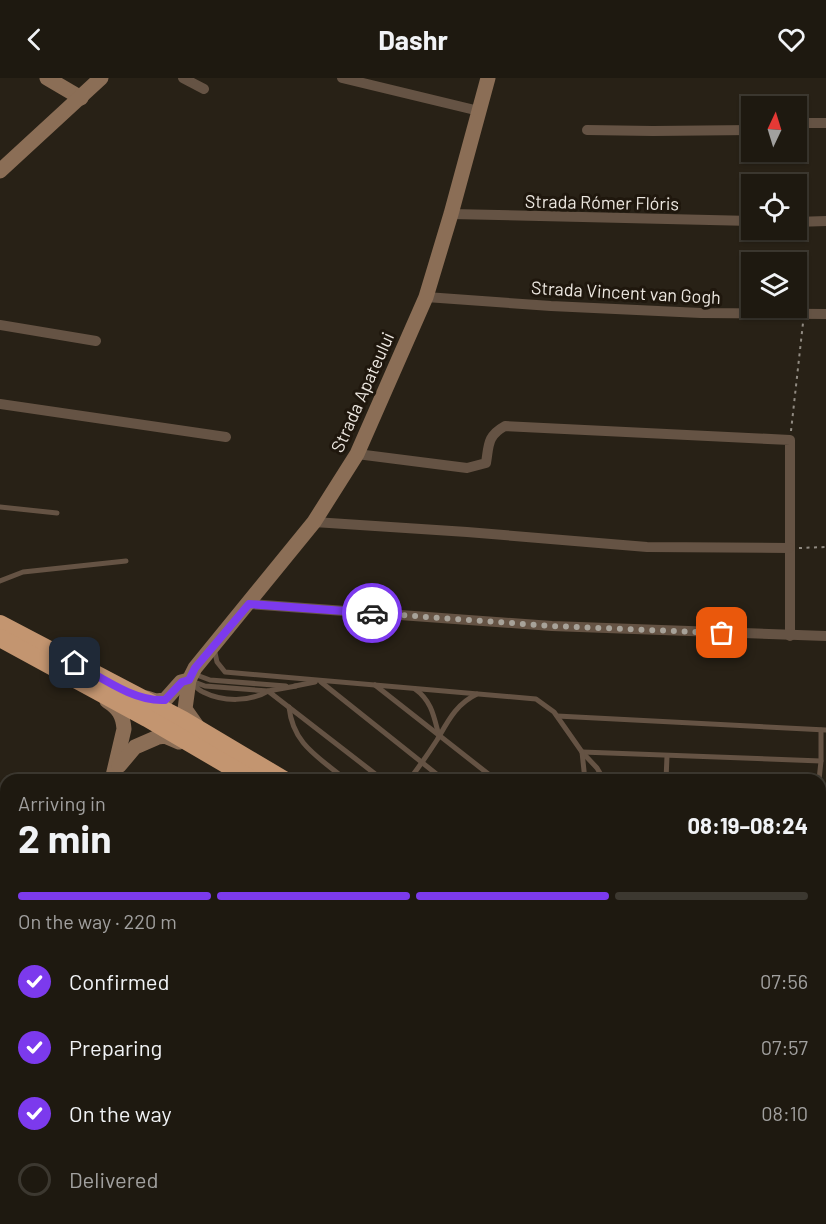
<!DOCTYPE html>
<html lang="en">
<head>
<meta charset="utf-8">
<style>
  :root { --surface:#1e1910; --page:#262219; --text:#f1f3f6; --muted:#a1a09f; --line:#3c3830; --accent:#7c3aed }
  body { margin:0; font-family:Barlow,sans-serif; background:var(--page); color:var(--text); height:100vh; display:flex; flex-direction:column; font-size:22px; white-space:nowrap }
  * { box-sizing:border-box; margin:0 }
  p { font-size:20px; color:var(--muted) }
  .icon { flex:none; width:33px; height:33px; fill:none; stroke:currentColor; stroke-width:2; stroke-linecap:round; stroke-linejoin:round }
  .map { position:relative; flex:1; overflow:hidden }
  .sheet { position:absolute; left:0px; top:696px; width:826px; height:450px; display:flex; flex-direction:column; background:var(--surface); border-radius:18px 18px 0 0; box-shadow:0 2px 4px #0004,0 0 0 2px var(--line) }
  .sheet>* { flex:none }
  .needle { width:39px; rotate:4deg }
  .tools { position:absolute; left:741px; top:18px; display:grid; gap:12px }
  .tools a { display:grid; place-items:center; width:66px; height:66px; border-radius:0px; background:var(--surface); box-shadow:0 2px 4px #0004,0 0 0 2px var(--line); font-size:30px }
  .pin { position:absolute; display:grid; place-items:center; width:51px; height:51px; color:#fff; margin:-26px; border-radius:12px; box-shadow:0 3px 9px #0006 }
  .courier { position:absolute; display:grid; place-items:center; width:60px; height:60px; margin:-30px; border:4px solid #7c3aed; border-radius:50%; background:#fff; color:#222; box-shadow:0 2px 8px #0007 }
  .head em { font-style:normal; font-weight:700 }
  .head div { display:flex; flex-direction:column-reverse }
  .head { display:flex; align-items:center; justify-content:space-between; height:102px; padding:0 18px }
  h1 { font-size:39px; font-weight:700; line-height:45px }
  .bar { display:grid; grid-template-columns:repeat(4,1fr); gap:9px 6px; align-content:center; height:72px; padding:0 18px }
  .bar i { height:8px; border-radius:4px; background:var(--line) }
  .bar .selected { background:var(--accent) }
  .bar p { grid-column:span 4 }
  ol { padding:0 18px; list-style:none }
  li { display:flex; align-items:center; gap:18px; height:66px }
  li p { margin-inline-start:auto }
  li .icon { padding:6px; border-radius:50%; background:var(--accent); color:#fff; stroke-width:4 }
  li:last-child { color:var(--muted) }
  li i { width:33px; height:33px; border:3px solid var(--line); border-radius:50% }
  header { display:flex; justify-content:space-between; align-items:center; height:78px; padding:0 18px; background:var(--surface); font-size:27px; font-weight:700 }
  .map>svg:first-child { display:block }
</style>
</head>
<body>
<header><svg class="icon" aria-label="back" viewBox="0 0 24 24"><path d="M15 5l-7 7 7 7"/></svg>Dashr<svg class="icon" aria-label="heart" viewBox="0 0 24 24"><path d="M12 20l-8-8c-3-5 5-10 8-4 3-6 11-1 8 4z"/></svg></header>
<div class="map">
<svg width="826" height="1146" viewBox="0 0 826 1146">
  <rect width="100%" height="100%" fill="#282116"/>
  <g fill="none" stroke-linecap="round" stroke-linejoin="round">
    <!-- stream -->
    <g stroke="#000f16" stroke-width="3">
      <path d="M820 1113 826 1104"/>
      <path d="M793 1146 799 1140"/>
    </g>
    <!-- path -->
    <g stroke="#918b82" stroke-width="2" stroke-dasharray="3 4.5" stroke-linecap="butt">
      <path d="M791 353 803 245"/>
      <path d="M799 470 826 469"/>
    </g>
    <!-- lane -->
    <g stroke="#655344" stroke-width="5">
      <path d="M0 429 57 435"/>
      <path d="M0 503 23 494 126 483"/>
      <path d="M214 570 217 584 225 594 536 621 554 634 582 674 597 690 604 702"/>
      <path d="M194 596 210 602 286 608"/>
      <path d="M189 602 205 608 268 613C250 624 223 624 203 614 198 612 193 606 189 602Z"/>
      <path d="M321 604 444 702"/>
      <path d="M375 607 496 702"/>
      <path d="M295 608 315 604"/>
      <path d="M296 608 268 613 383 702"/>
      <path d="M415 611C432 623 434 639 439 658"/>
      <path d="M289 629C293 667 319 679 346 702"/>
      <path d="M557 638 826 652"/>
      <path d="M582 674 821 683"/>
      <path d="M582 674 585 702"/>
      <path d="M409 702C419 689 428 676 437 662 448 643 456 626 477 616"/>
      <path d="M666 702 667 678"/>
      <path d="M819 702 821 683V652"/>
      <path d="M820 847H826"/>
      <path d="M820 959 826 960"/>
      <path d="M820 1020 826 1012"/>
    </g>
    <!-- street -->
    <g stroke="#655344" stroke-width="10">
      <path d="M183 0 204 11"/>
      <path d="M342 0 479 33"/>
      <path d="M796 45H826"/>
      <path d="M587 52 653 53 752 52"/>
      <path d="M451 136 752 143"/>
      <path d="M796 144 826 143"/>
      <path d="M426 219 551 228 701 235 826 236"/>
      <path d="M0 247 96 263"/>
      <path d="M0 326 226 359"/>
      <path d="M357 376 467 390 486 385C489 367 487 358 505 348L790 362V558"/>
      <path d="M314 444 467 454 647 469 789 470"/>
      <path d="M249 526 552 548 826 558"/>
      <path d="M0 1103 6 1102"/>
    </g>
    <!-- secondary -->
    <g stroke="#8b6e56" stroke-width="15">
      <path d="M47 0 81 20"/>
      <path d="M0 93 101 0"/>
      <path d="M147 620 156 623 165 622 181 604 189 602"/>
      <path d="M107 623C118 630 123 637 124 651L112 702"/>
      <path d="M197 648 185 631 189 602 195 590 314 444 357 376 426 219 451 136 488 0"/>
      <path d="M119 688 135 669 158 659 165 658 179 664"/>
      <path d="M820 910 826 911"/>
      <path d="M0 1074 6 1051"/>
      <path d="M628 1146 629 1140"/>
    </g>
    <!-- highway -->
    <g stroke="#c39570" stroke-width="18">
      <path d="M0 546 183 642 284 702"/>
      <path d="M0 560 147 640 253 702"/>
      <path d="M657 1140 661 1146"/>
      <path d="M676 1140 680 1146"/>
    </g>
  </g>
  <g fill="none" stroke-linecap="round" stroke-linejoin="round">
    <!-- done -->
    <path stroke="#a7a299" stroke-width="6" stroke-dasharray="0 10.8" d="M372 535 552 548 722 555"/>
    <!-- route -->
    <path stroke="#7c3aed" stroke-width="8" d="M75 585C101 599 134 624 165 622L182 604 189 602 195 590 249 526 372 535"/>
  </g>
  <g text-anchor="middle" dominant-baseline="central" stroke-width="6" stroke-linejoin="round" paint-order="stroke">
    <!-- street labels -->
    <g font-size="18" fill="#ece7e0" stroke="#1f170d">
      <text transform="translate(602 124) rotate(1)">Strada Rómer Flóris</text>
      <text transform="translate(626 214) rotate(3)">Strada Vincent van Gogh</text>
      <text transform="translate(362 314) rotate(-66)">Strada Apateului</text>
    </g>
  </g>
</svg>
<div class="tools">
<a><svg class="needle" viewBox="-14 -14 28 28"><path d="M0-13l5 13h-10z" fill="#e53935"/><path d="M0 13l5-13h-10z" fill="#a1a09f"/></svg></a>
<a><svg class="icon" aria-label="locate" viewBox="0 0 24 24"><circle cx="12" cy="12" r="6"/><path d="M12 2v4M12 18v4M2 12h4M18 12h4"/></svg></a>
<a><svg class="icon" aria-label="layers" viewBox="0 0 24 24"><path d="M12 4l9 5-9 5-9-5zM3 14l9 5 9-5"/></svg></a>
</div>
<div class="pin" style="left:722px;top:555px;background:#ea580c"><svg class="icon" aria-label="bag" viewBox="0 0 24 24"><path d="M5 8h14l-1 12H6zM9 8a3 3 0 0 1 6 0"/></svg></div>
<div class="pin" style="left:75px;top:585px;background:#1f2937"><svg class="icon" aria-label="home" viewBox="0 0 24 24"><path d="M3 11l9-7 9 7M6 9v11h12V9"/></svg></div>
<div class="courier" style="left:372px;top:535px"><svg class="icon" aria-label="car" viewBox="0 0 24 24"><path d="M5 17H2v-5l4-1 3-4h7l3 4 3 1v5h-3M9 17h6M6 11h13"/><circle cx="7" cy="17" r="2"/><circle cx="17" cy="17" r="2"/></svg></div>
<section class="sheet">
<div class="head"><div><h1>2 min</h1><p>Arriving in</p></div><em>08:19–08:24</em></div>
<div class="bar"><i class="selected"></i><i class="selected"></i><i class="selected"></i><i></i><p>On the way · 220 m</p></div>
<ol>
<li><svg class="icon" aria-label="check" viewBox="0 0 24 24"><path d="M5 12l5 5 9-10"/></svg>Confirmed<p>07:56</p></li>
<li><svg class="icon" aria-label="check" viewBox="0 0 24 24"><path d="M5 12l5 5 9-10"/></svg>Preparing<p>07:57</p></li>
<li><svg class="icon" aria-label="check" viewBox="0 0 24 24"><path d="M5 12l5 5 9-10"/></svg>On the way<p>08:10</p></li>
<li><i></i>Delivered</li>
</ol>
</section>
</div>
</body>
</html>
